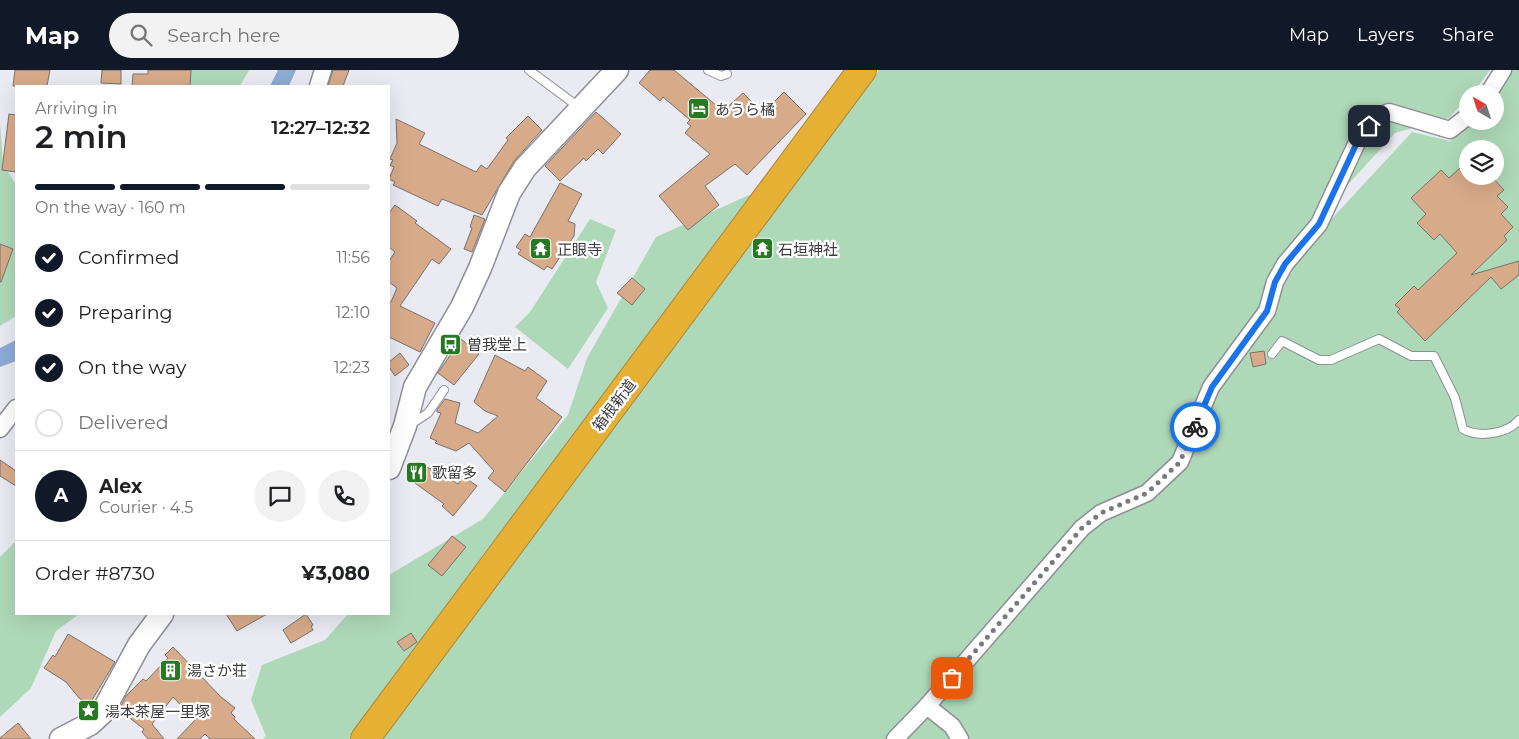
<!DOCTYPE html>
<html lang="en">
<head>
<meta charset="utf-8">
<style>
  :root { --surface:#fff; --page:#f2f2f2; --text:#202124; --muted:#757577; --line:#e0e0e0; --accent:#111827 }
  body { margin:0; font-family:Montserrat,"Noto Sans JP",sans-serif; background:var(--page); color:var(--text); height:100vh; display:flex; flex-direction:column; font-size:19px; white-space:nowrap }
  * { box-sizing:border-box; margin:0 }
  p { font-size:16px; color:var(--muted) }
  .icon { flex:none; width:28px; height:28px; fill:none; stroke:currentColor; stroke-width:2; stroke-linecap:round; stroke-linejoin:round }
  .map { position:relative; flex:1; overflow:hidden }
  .drawer { position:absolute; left:15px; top:15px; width:375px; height:530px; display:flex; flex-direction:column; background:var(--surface); border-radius:0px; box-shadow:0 5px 20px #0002 }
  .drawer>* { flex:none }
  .needle { width:32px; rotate:321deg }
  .tools { position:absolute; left:1459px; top:15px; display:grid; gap:10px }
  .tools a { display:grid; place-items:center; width:45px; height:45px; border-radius:50%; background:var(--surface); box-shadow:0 5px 20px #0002; font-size:25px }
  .pin { position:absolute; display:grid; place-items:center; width:42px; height:42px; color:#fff; margin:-21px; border-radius:10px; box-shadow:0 2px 8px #0006 }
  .courier { position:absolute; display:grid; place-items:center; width:50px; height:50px; margin:-25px; border:4px solid #1a73e8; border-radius:50%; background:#fff; color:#222; box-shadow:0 1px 6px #0007 }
  .overview em { font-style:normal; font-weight:600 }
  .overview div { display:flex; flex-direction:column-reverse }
  .overview { display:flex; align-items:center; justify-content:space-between; height:85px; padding:0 20px }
  h1 { font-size:32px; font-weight:600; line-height:38px }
  .bar { display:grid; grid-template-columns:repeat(4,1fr); gap:8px 5px; align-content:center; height:60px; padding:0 20px }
  .bar i { height:6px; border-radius:4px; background:var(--line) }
  .bar .active { background:var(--accent) }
  .bar p { grid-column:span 4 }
  .line { display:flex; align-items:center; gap:12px; padding:0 20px; border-top:1px solid var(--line) }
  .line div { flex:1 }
  .round { display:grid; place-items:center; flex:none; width:52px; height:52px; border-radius:26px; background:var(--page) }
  ol { padding:0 20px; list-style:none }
  li { display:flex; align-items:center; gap:15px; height:55px }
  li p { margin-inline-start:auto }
  li .icon { padding:5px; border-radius:50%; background:var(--accent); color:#fff; stroke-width:4 }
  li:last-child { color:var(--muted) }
  li i { width:28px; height:28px; border:2px solid var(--line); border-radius:50% }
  header { display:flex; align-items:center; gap:30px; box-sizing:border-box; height:70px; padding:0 25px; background:var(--accent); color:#fff }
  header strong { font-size:24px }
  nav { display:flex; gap:28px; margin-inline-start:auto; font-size:18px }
  .search { width:350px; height:45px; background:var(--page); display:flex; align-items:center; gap:12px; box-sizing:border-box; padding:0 18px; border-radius:28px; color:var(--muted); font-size:19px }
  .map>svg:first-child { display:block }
</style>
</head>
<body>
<header>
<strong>Map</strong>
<div class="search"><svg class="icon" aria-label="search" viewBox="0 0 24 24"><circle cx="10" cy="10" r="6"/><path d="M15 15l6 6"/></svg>Search here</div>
<nav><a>Map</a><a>Layers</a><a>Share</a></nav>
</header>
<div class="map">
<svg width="1519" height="669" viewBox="0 0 1519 669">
  <rect width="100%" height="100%" fill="#eaeaf3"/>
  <!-- green -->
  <g fill="#aed9b8" fill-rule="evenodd">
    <path d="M182 0H249L240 16H182Z"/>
    <path d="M879 0H1490L1472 24H1468L1467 28 1449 48 1395 63 1272 198 1274 220 1287 197 1412 62 1450 71 1468 51H1495V24H1491L1511 0H1519V669H263L266 666 251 630 262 595 325 570 348 544H389V505L483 449 568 345 587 288 656 167 802 101ZM1468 79H1495V106H1468Z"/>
    <path d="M0 52 3 95 16 114V246L0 256Z"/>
    <path d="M590 149 616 160 596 212 608 238 568 299 515 257 530 242Z"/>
    <path d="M16 471V544H79L56 561 31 618 0 647V487Z"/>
  </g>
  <!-- water -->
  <g fill="#8dabd4">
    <path d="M278 0H296L289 16H270Z"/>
    <path d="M16 270V291L0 297V278Z"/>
  </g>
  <!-- building -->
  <g fill="#d7ab8a" stroke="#79726c">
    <path d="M15 0H50L47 16H13Z"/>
    <path d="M102 0H121V14L101 13Z"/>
    <path d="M148 0H191L190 16H132L133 4H148Z"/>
    <path d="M333 0H349L343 16H328Z"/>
    <path d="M650 0H674L723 41 743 23 763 43 784 22 806 44 747 105 735 94 705 116 719 135 688 160 659 126 710 84 685 63 691 56 687 53 690 50 663 27 660 31 639 13Z"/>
    <path d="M596 42 621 64 603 84 598 79 586 91 584 88 560 111 545 96Z"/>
    <path d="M9 44 16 45V102L2 100Z"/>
    <path d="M528 46 542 60 514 91 482 145 442 129 438 136 393 115 395 112 389 109 394 97 390 95 393 90 390 89 397 73 396 49 425 63 419 74 476 102 481 95 487 99 508 70 506 68Z"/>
    <path d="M1468 91V106H1491L1504 120 1497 126 1508 137 1501 144 1513 157 1504 166 1507 170 1471 205 1519 191V205L1501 219 1491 207 1425 271 1397 242 1400 239 1395 235 1414 216 1418 220 1457 183 1440 164 1434 170 1417 153 1426 144 1411 128 1441 100 1449 108Z"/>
    <path d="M560 113 582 124 568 151 575 154 574 166 552 199 547 196 544 200 518 184 521 180 516 177 525 164 530 167Z"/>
    <path d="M395 135 417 151 415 153 451 179 439 194 432 189 400 236 435 253 420 282 389 267V231L391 232 397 218 389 212V191L395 182 389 177V143Z"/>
    <path d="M474 145 485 149 472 182 464 179 472 158 470 157Z"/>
    <path d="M0 174 13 179 1 212H0Z"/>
    <path d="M632 208 645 219 632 235 617 223Z"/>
    <path d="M461 269 479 284 454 315 438 303Z"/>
    <path d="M1264 281 1266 294 1253 297 1250 283Z"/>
    <path d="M400 283 409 295 395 306 389 297V292Z"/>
    <path d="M495 285 525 301 528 297 547 311 536 328 562 347 505 422 488 408 494 401 469 373 456 381 435 373 437 371 430 368 441 343 437 342V340L445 329 460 333 455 353 478 363 498 346 485 341 474 332Z"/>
    <path d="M0 390 16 401V416L0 406Z"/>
    <path d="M418 392 430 399 432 397 458 414 463 406 477 416 453 446 442 436 444 434 408 408Z"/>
    <path d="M452 466 466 477 442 506 428 495Z"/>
    <path d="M226 544H267L237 561Z"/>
    <path d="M306 544 313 555 311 556 313 560 291 573 283 560Z"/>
    <path d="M411 563 417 572 404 581 397 572Z"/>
    <path d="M68 564 115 592 89 635 79 628 66 612 44 598 53 585 55 587Z"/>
    <path d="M173 577 221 627 235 638 231 643 235 647 234 649 255 669H210L205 664 200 669H177L195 650 173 627 152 654 164 669H148L142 662 144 659 119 640 126 626 143 609 146 611 168 588 165 585Z"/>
    <path d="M18 653 31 669H0V668Z"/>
  </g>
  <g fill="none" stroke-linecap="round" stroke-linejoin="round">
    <defs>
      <g id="lane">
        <path d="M529 0 580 38"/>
        <path d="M708 0 721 6 727 4"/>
        <path d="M1272 284 1282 271 1319 290H1331L1379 269 1411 286H1434L1455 328 1463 359C1479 368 1507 364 1519 350"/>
        <path d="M410 355 428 343 444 320"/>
      </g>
      <g id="street">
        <path d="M318 16 323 0"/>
        <path d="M1488 24 1503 0"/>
        <path d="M0 359 16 338"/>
        <path d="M927 636 952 656 960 669"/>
        <path d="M895 669 927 636 1082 458 1101 443 1147 423 1180 392 1211 317 1267 241 1275 212 1285 194 1319 154 1360 66 1378 47 1389 42 1450 60 1468 46"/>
      </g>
      <g id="secondary">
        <path d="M389 398 405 356 415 317 462 237 480 198 509 123 525 98 617 0"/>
        <path d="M61 669 90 654 102 643 139 575 162 544"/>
      </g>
      <path id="highway" d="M365 669 862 0"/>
    </defs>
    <!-- lane casing -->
    <use href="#lane" stroke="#8e8e96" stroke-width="10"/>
    <!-- street casing -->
    <use href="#street" stroke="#8e8e96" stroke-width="19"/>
    <!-- secondary casing -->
    <use href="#secondary" stroke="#8e8e96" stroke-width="25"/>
    <!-- highway casing -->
    <use href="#highway" stroke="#aa8738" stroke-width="30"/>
    <!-- lane -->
    <use href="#lane" stroke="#fff" stroke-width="8"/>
    <!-- street -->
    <use href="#street" stroke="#fff" stroke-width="16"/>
    <!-- secondary -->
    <use href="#secondary" stroke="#fff" stroke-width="22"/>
    <!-- highway -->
    <use href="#highway" stroke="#e6b034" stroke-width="28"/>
  </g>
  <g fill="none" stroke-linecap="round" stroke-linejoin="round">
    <!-- done -->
    <path stroke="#79797f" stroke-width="5" stroke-dasharray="0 9" d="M952 608 1082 458 1101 443 1147 423 1180 392 1195 357"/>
    <!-- route -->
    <path stroke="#1a73e8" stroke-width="6" d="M1195 357 1212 317 1267 241 1275 212 1285 194 1319 154 1360 66 1369 56"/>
  </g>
  <!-- icons -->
  <defs>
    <symbol id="hotel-square" viewBox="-11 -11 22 22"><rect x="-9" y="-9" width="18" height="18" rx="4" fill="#267822" stroke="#fff"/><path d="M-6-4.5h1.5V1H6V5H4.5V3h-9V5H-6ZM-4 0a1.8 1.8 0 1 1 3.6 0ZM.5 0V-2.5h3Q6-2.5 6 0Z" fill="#fff"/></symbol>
    <symbol id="temple-square" viewBox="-11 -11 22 22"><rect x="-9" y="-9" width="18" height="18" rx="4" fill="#267822" stroke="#fff"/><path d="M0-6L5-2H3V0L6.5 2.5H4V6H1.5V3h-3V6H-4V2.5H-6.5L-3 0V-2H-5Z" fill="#fff"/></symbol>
    <symbol id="bus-square" viewBox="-11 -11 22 22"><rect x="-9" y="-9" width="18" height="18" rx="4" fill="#267822" stroke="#fff"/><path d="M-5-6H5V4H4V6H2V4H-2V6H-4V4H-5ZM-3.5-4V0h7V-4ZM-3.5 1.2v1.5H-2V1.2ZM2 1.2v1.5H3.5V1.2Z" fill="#fff"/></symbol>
    <symbol id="restaurant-square" viewBox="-11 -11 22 22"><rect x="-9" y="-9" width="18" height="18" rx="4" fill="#267822" stroke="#fff"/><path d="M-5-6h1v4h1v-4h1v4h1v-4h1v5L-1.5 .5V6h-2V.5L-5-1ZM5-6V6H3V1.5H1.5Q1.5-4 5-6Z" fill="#fff"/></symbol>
    <symbol id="building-square" viewBox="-11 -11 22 22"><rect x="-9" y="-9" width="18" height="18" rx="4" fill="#267822" stroke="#fff"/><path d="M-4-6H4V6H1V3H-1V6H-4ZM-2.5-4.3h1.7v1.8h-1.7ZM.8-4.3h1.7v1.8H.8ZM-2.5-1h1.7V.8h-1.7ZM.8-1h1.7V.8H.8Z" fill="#fff"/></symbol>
    <symbol id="sight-square" viewBox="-11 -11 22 22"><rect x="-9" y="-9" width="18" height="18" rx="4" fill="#267822" stroke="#fff"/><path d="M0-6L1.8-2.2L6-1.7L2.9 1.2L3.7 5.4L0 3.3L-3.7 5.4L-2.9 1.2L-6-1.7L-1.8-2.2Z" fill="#fff"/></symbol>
  </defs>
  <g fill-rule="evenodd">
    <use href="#hotel-square" x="686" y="26" width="25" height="25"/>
    <use href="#temple-square" x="528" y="166" width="25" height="25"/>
    <use href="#temple-square" x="750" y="166" width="25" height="25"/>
    <use href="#bus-square" x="438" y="262" width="25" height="25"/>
    <use href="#restaurant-square" x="404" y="390" width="25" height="25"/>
    <use href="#building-square" x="158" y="588" width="25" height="25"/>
    <use href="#sight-square" x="76" y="628" width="25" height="25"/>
  </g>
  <g text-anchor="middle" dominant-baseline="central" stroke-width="4.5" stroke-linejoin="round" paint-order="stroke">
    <!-- poi labels -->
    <g font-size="15" fill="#3c3c40" stroke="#fff" text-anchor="start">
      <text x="715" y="39">あうら橘</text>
      <text x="557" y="179">正眼寺</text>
      <text x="778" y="179">石垣神社</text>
      <text x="467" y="274">曽我堂上</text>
      <text x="432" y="402">歌留多</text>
      <text x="187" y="600">湯さか荘</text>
      <text x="105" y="641">湯本茶屋一里塚</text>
    </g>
    <!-- street labels -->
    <g font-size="15" fill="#3c3c40" stroke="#fff">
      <text transform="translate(614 335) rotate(-53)">箱根新道</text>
    </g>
  </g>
</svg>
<div class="tools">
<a><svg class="needle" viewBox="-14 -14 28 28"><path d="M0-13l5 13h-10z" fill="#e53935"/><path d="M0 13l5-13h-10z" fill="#757577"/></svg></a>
<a><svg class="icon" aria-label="layers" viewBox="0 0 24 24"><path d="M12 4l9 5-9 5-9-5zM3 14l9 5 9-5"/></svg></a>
</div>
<div class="pin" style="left:952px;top:608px;background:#ea580c"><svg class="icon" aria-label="bag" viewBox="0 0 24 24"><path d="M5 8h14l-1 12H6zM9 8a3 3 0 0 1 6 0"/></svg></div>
<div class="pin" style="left:1369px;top:56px;background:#1f2937"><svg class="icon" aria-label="home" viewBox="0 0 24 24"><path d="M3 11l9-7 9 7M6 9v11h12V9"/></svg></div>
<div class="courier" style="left:1195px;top:357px"><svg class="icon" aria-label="bike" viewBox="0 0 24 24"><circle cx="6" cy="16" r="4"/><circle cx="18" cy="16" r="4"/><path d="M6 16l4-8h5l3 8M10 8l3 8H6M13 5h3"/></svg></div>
<section class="drawer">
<div class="overview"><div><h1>2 min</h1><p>Arriving in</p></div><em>12:27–12:32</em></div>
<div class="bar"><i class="active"></i><i class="active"></i><i class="active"></i><i></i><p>On the way · 160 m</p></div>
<ol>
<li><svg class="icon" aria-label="check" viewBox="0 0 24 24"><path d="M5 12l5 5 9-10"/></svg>Confirmed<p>11:56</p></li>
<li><svg class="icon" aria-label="check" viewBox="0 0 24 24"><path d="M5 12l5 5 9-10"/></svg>Preparing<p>12:10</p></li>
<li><svg class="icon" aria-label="check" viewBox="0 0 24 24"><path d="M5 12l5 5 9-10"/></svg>On the way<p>12:23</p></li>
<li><i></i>Delivered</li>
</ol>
<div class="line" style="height:90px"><b class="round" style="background:var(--accent);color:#fff">A</b><div><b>Alex</b><p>Courier · 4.5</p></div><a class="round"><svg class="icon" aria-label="chat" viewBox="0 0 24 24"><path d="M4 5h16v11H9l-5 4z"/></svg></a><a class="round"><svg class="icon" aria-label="phone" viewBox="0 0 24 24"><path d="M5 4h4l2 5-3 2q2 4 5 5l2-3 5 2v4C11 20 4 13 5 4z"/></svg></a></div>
<div class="line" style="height:65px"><div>Order #8730</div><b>¥3,080</b></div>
</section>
</div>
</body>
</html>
